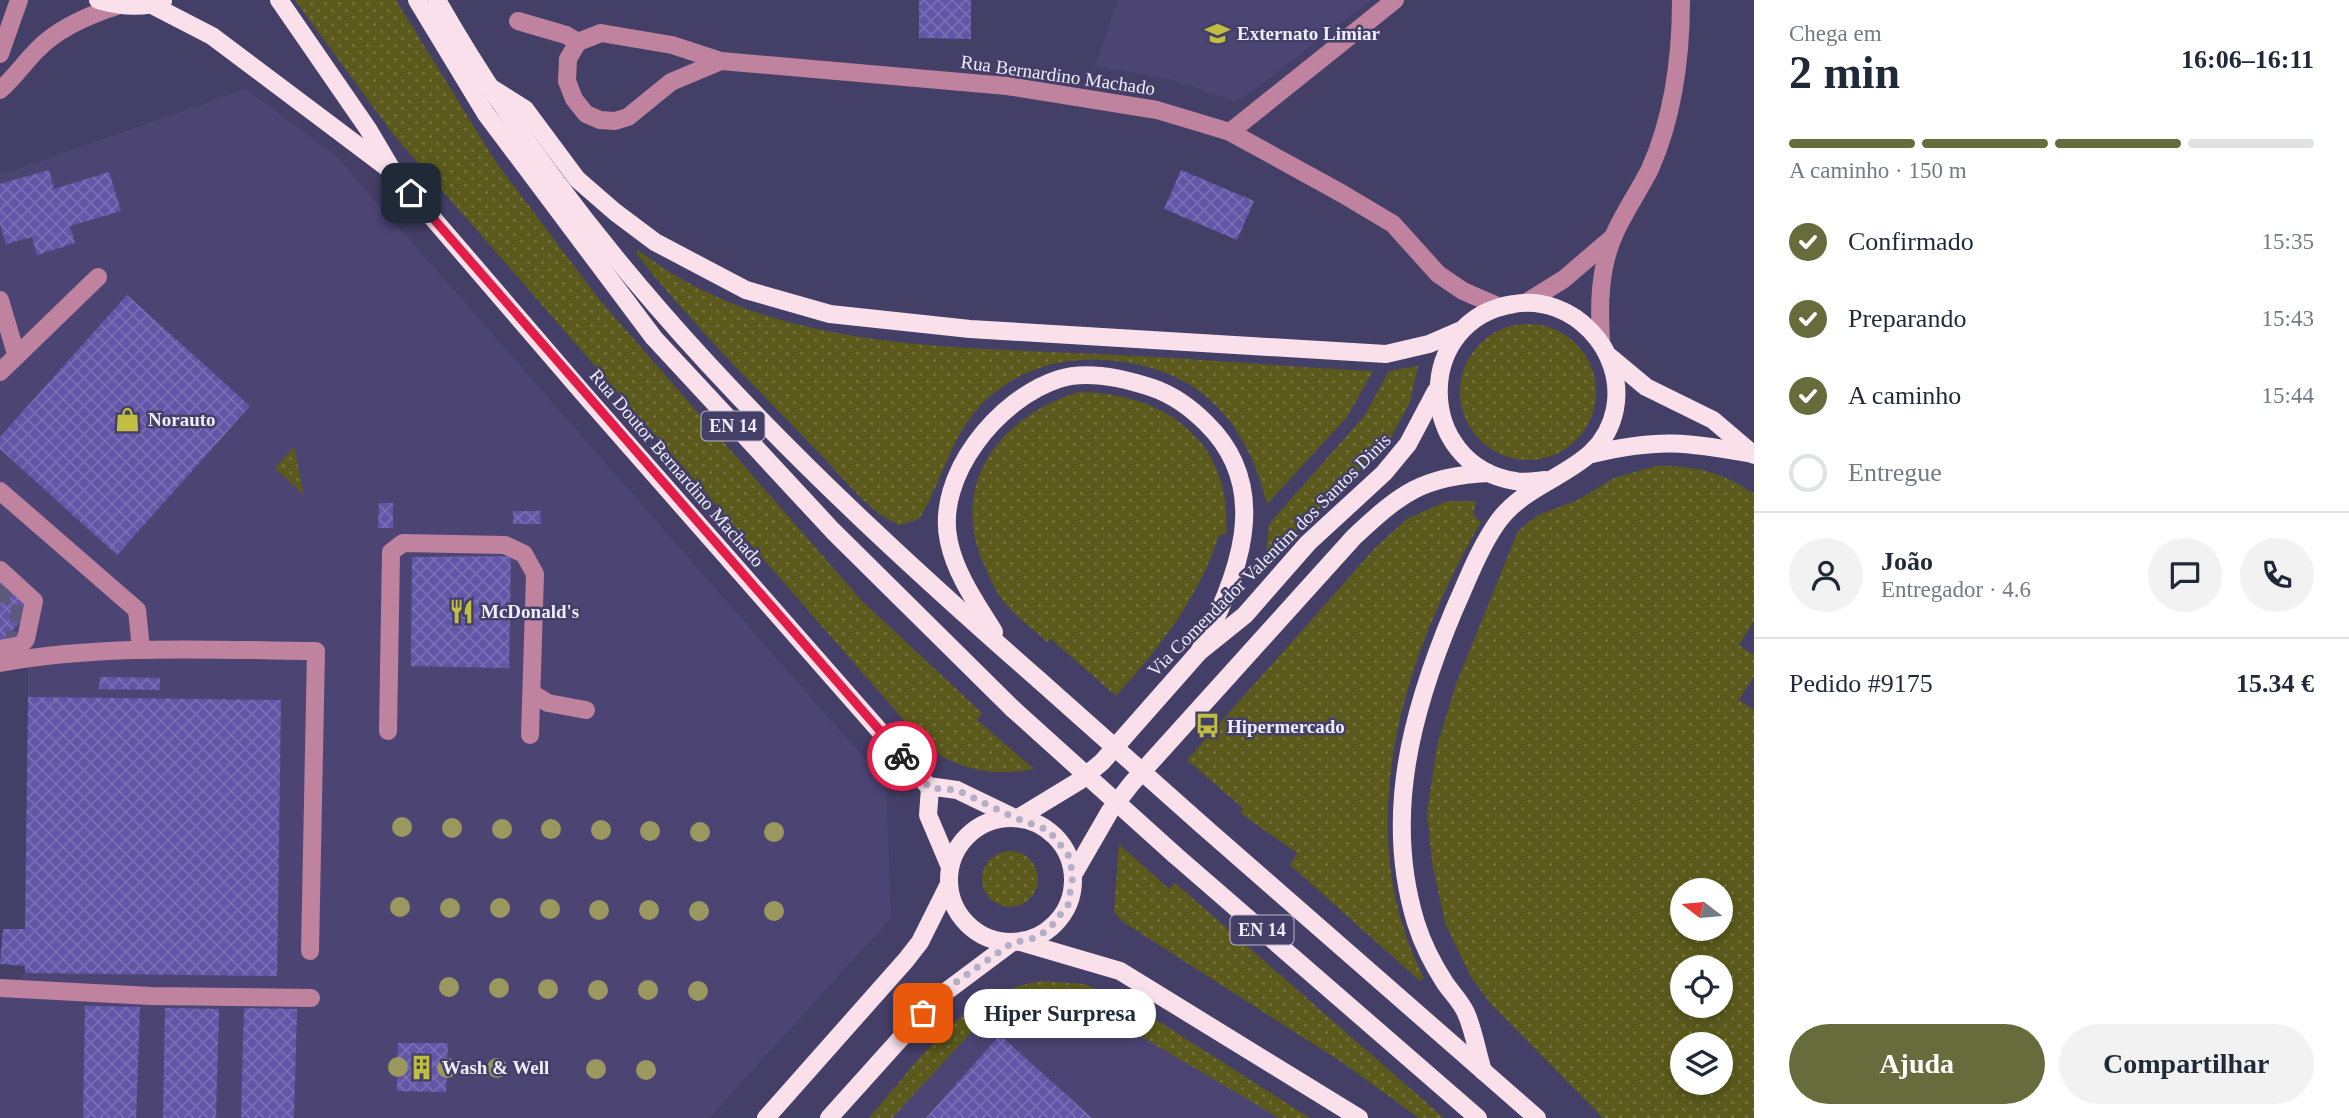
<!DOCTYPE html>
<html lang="pt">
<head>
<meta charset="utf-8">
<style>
  :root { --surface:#fff; --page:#f2f2f3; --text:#1f2937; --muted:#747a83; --line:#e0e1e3; --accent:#676c3c }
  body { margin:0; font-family:"Times New Roman",serif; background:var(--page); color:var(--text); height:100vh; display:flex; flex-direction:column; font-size:26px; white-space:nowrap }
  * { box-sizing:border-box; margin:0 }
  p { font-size:23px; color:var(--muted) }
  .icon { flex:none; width:38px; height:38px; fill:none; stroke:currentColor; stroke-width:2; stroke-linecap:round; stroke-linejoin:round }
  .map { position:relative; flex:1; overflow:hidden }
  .panel { display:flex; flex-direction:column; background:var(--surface); width:595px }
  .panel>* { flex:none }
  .needle { width:46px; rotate:286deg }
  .fabs { position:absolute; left:1670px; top:878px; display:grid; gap:14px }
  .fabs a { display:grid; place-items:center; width:63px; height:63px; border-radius:50%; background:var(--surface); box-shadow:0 4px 10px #0003; font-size:35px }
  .pin { position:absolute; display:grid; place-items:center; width:60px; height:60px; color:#fff; margin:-30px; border-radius:14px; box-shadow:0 4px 10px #0006 }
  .courier { position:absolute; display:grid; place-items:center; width:70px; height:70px; margin:-35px; border:5px solid #e11d48; border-radius:50%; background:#fff; color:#222; box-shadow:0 2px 9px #0007 }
  .bubble { position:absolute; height:49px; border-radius:24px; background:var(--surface); box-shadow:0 4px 10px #0003; font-size:23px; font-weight:600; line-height:49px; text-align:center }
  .head em { font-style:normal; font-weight:600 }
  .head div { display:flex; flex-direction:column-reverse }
  .head { display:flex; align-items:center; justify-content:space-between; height:119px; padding:0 35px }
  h1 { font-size:46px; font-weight:600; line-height:52px }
  .bar { display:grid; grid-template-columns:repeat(4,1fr); gap:10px 7px; align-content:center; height:84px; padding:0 35px }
  .bar i { height:9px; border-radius:5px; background:var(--line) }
  .bar .selected { background:var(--accent) }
  .bar p { grid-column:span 4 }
  .line { display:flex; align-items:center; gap:18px; padding:0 35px; border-top:2px solid var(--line) }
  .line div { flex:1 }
  .round { display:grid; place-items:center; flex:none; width:74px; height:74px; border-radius:37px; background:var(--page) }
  ol { padding:0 35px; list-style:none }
  li { display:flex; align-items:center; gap:21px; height:77px }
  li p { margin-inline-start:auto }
  li .icon { padding:7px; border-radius:50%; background:var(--accent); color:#fff; stroke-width:4 }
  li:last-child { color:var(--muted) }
  li i { width:38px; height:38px; border:4px solid var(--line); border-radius:50% }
  .action { display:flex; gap:14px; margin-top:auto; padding:14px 35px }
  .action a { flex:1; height:80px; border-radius:42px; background:var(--accent); color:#fff; font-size:28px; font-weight:600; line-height:80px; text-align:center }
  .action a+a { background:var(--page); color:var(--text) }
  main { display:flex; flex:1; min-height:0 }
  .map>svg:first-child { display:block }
</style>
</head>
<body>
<main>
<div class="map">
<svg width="1754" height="1118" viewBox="0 0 1754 1118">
  <defs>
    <pattern id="grass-dots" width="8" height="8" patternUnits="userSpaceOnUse" patternTransform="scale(1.75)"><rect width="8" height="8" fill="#5b5a1c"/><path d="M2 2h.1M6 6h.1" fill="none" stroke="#73723e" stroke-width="1.8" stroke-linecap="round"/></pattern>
    <pattern id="building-cross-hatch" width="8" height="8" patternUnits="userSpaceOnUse" patternTransform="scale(1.75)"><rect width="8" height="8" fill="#6355a7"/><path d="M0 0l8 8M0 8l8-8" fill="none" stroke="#7a6eb4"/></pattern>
  </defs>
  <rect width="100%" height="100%" fill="#443f67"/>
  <!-- built -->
  <g fill="#4c4574">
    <path d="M1118 0H1371L1242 99 1233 101 1172 80 1095 66Z"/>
    <path d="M246 89 336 156 886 783 891 918 709 1118H0V995L25 973 28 697V672L20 655 0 659V175Z"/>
    <path d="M1042 981 1084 984 1128 1002 1310 1118H869L962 1014 1000 992Z"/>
  </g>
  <!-- grass -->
  <g fill="url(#grass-dots)" fill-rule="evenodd">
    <path d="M295 0H396L495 161 598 298 862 601 982 713 977 720 1034 769C992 777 954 770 922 741L393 134Z"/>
    <path d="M638 250C772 354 957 346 1118 355 1203 359 1288 367 1373 371L1347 417 1267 504C1246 418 1196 366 1106 360 1062 357 1020 369 987 399 951 432 944 479 919 519L899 525C869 513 843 477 820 454 757 388 692 325 636 253Z"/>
    <circle cx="1528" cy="392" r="68"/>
    <path d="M1418 366 1410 402 1387 445 1302 525 1265 565 1269 524 1365 415 1389 371Z"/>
    <path d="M1079 392C1165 393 1233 441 1226 534L1219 535C1199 598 1159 648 1116 696L1051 639 1047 642C1033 629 1016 617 1004 602 996 592 991 580 986 569 946 487 999 416 1079 392Z"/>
    <path d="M294 447 304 495 275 468Z"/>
    <path d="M1656 466C1694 465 1723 472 1754 494V621L1739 645 1754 655V676L1739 700 1754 710V1118H1603L1489 1002 1471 977 1445 923 1432 861 1427 813 1437 746 1456 684 1518 531 1538 515 1578 500 1614 478ZM1682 891H1720V929H1682ZM1682 968H1720V1006H1682ZM1682 1045H1720V1083H1682Z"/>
    <path d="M1447 501H1476L1473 515 1481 522C1403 657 1348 830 1424 978L1420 981 1290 865 1297 853 1240 813 1244 809 1187 760 1375 548 1407 519Z"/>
    <path d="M1119 844 1169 889 1175 883 1444 1118H1419L1340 1061 1123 922 1114 912Z"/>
    <circle cx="1010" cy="879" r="28"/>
    <path d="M1042 981 1084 984 1128 1002 1310 1118H1279L1093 1008 1042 1001 1006 1004 993 1009 892 1118H869C920 1060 960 993 1042 981Z"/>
  </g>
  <!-- building -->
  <g fill="url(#building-cross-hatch)">
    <path d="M919 0H971V39L919 38Z"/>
    <path d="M49 170 54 189 109 172 121 211 70 226 75 243 37 255 32 237 6 244 0 224V184Z"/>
    <path d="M1181 170 1254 201 1237 240 1164 209Z"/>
    <path d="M127 295 250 406 117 555 0 449V437Z"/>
    <path d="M379 503H393V528H378Z"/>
    <path d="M513 511H540L541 524H513Z"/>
    <path d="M511 556 509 668 411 666 412 557Z"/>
    <path d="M0 573 36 605 0 644Z"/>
    <path d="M100 677 160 678V690L99 689Z"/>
    <path d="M28 697 281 700 277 976 25 973V966L0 964 3 929H25Z"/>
    <path d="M85 1006 140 1007 136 1118H83Z"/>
    <path d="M165 1008 219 1009 216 1118H163Z"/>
    <path d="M244 1008 297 1009 294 1118H241Z"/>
    <path d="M1000 1035 1092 1118H926Z"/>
    <path d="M398 1043H448L446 1092 397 1091Z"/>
  </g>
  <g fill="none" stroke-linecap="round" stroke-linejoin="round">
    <!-- minor-tunnel -->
    <g stroke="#5d597d" stroke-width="18" stroke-dasharray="18 9" stroke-linecap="butt">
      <path d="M0 603 6 576"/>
      <path d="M8 647 14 641 24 592"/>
    </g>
    <!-- minor -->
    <g stroke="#bf829f" stroke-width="18">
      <path d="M518 21 566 35 578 42"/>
      <path d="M0 54 19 0"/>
      <path d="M721 61 671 82 628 117 615 121 600 120 586 114 574 99 567 81 568 59 578 42 601 33 672 45 721 61 1007 86 1157 110 1230 132 1341 193 1393 224 1438 274 1463 291 1500 307"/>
      <path d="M0 90C14 78 24 63 37 50 58 28 89 15 117 6"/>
      <path d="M1230 132 1395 0"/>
      <path d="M0 300 16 354"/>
      <path d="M1527 302 1564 279 1613 237"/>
      <path d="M1601 341C1599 306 1599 269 1614 235 1624 212 1639 191 1650 169 1674 115 1681 58 1681 0"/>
      <path d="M0 372 98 277"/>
      <path d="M0 491 137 610 141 649"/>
      <path d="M0 570 34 601 26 639 21 645 0 649"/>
      <path d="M0 663C105 644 210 650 316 651L310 951"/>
      <path d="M533 694 548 703 586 710"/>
      <path d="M388 731 391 552 403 543 505 545 524 554 535 574 530 735"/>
      <path d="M0 988 151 996 311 998"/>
    </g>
    <!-- major -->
    <g stroke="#f9e0eb" stroke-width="18">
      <path d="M98 0C119 6 141 9 163 1"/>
      <path d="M279 0 368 129 394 173 583 393 928 786 957 790 1013 817"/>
      <path d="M417 0 486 114 654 338 833 531 1013 709"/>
      <path d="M437 0C590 269 809 478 1039 680"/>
      <path d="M152 5 212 36 389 169"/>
      <path d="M490 87 525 109 577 179 615 212 655 242 746 290 830 314 970 329 1386 354 1429 344 1459 331"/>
      <path d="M1610 357 1646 387 1713 420 1754 455"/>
      <path d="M1592 454C1659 438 1686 442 1753 454"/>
      <path d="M994 632C977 604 956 575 949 542 934 476 999 398 1059 379 1087 370 1126 379 1153 388 1173 395 1191 408 1206 423 1275 490 1237 579 1199 652"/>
      <path d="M930 788 928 815 950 867"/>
      <circle cx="1011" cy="880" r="62"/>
      <path d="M1018 818 1079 781 1102 762 1199 652 1245 615 1308 543 1384 473 1408 444 1436 391"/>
      <path d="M1202 825 1537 1118"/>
      <path d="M1175 855 1478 1118"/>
      <path d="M1073 875 1110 811 1132 783 1354 537C1400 494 1422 476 1488 473"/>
      <path d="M1021 942 1120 971 1359 1118"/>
      <path d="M1483 1071C1477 1052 1474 1031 1466 1013 1461 1002 1452 993 1445 983 1434 966 1422 942 1416 923 1383 815 1412 710 1454 610 1467 581 1479 549 1497 523 1532 473 1602 475 1615 409 1626 350 1572 294 1514 304 1413 319 1414 465 1515 481 1524 483 1535 481 1545 480"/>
      <path d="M766 1118 906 960 920 942 948 886"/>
      <path d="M829 1118 936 999 1011 943"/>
    </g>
    <!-- major-bridge -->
    <g stroke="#f9e0eb" stroke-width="18">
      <path d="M1039 680 1202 825"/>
      <path d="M1013 709 1175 855"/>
    </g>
  </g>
  <!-- trees -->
  <g fill="#9a985e">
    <circle cx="402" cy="827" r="10"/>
    <circle cx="452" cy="828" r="10"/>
    <circle cx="502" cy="829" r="10"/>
    <circle cx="551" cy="829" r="10"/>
    <circle cx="601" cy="830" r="10"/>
    <circle cx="650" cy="831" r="10"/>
    <circle cx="700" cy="832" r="10"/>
    <circle cx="774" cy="832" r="10"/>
    <circle cx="400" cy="907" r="10"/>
    <circle cx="450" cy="908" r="10"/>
    <circle cx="500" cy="908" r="10"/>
    <circle cx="550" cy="909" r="10"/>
    <circle cx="599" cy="910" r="10"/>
    <circle cx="649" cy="910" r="10"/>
    <circle cx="699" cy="911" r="10"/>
    <circle cx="774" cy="911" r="10"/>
    <circle cx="449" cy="987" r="10"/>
    <circle cx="499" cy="988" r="10"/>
    <circle cx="548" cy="989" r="10"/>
    <circle cx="598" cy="990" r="10"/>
    <circle cx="648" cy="990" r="10"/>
    <circle cx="698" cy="991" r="10"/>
    <circle cx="398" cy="1067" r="10"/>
    <circle cx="447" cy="1068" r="10"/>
    <circle cx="497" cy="1068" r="10"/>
    <circle cx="596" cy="1069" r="10"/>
    <circle cx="646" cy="1070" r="10"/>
  </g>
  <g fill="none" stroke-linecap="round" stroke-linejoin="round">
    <!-- done -->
    <path stroke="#b2afc7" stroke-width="7" stroke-dasharray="0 12.6" d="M902 756 930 788 957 790 1013 817 1048 830 1068 854 1073 875 1068 905 1049 929 1035 938 1012 943 949 987 923 1013"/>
    <!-- route -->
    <path stroke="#e11d48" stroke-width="9" d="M411 193 902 756"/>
  </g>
  <!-- icons -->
  <defs>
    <symbol id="school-bare" viewBox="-9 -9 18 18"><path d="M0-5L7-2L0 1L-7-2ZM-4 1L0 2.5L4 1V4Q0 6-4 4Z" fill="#bfbe41" stroke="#443f67" stroke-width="2.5" paint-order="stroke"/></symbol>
    <symbol id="shop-bare" viewBox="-9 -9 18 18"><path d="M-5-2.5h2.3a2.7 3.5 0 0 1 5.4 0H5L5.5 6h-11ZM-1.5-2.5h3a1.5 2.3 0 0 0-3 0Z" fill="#bfbe41" stroke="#443f67" stroke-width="2.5" paint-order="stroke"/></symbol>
    <symbol id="restaurant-bare" viewBox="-9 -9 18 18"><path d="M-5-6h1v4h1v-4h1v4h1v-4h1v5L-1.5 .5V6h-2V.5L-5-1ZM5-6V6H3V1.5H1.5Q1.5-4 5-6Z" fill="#bfbe41" stroke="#443f67" stroke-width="2.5" paint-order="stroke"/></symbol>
    <symbol id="bus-bare" viewBox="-9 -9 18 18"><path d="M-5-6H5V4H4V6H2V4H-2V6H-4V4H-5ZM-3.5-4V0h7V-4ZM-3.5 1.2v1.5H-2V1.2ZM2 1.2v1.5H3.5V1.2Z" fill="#bfbe41" stroke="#443f67" stroke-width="2.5" paint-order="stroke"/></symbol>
    <symbol id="building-bare" viewBox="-9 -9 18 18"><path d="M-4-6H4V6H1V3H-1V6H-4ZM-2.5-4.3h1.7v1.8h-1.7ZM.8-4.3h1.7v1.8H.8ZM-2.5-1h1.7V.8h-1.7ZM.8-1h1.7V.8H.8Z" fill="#bfbe41" stroke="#443f67" stroke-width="2.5" paint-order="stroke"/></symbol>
  </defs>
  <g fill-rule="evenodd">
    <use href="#school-bare" x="1200" y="16" width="35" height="35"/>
    <use href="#shop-bare" x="110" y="402" width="35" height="35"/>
    <use href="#restaurant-bare" x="444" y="594" width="35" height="35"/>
    <use href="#bus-bare" x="1190" y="708" width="35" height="35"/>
    <use href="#building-bare" x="404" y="1050" width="35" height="35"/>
  </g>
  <g text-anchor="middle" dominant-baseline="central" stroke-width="5" stroke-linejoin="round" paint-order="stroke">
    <!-- shield labels -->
    <g fill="#443f67" stroke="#bab8cf" stroke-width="2">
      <rect x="701.5" y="411.5" width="63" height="29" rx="5"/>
      <rect x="1230.5" y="915.5" width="63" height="29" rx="5"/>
    </g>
    <g font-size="18" font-weight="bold" fill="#edecfb">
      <text x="733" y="426">EN 14</text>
      <text x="1262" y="930">EN 14</text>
    </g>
    <!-- poi labels -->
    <g font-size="19" font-weight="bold" fill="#edecfb" stroke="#443f67" text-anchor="start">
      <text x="1237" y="33">Externato Limiar</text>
      <text x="148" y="419">Norauto</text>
      <text x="481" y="611">McDonald's</text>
      <text x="1227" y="726">Hipermercado</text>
      <text x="442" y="1067">Wash &amp; Well</text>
    </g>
    <!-- street labels -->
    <g font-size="19" fill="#edecfb" stroke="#443f67">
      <text transform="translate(1058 75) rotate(8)">Rua Bernardino Machado</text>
      <text transform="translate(677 468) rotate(49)">Rua Doutor Bernardino Machado</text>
      <text transform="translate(1269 555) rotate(-45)">Via Comendador Valentim dos Santos Dinis</text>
    </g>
  </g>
</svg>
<div class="fabs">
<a><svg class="needle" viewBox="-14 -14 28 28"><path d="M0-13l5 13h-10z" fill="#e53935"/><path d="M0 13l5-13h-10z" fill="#747a83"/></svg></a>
<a><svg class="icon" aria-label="locate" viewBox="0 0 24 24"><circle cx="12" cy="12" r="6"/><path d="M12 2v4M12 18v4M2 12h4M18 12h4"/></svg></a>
<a><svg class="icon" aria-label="layers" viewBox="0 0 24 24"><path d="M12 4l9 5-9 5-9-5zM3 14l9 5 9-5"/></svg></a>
</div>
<div class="pin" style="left:923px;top:1013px;background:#ea580c"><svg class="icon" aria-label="bag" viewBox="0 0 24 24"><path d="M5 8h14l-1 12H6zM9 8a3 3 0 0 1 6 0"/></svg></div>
<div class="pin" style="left:411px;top:193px;background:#1f2937"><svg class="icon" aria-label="home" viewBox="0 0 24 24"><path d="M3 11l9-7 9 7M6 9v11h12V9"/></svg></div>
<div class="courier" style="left:902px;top:756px"><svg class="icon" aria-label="bike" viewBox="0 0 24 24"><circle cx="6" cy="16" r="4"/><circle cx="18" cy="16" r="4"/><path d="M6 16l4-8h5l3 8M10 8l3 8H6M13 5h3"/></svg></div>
<div class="bubble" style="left:964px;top:989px;width:192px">Hiper Surpresa</div>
</div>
<section class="panel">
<div class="head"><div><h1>2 min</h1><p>Chega em</p></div><em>16:06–16:11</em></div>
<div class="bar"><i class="selected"></i><i class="selected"></i><i class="selected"></i><i></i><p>A caminho · 150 m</p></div>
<ol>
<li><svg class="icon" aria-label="check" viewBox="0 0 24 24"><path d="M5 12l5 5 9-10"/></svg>Confirmado<p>15:35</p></li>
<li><svg class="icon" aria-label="check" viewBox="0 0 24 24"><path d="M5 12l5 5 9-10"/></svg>Preparando<p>15:43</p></li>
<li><svg class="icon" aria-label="check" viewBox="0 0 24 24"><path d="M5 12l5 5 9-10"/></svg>A caminho<p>15:44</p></li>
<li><i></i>Entregue</li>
</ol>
<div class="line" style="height:126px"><a class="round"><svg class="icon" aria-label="person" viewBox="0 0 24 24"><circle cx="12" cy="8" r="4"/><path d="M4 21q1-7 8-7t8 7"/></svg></a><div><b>João</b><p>Entregador · 4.6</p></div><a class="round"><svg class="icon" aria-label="chat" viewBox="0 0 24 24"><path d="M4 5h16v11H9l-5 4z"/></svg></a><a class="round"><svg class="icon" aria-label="phone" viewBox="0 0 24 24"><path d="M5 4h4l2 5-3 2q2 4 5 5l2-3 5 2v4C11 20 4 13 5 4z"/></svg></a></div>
<div class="line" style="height:91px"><div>Pedido #9175</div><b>15.34 €</b></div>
<div class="action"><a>Ajuda</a><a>Compartilhar</a></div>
</section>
</main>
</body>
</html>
